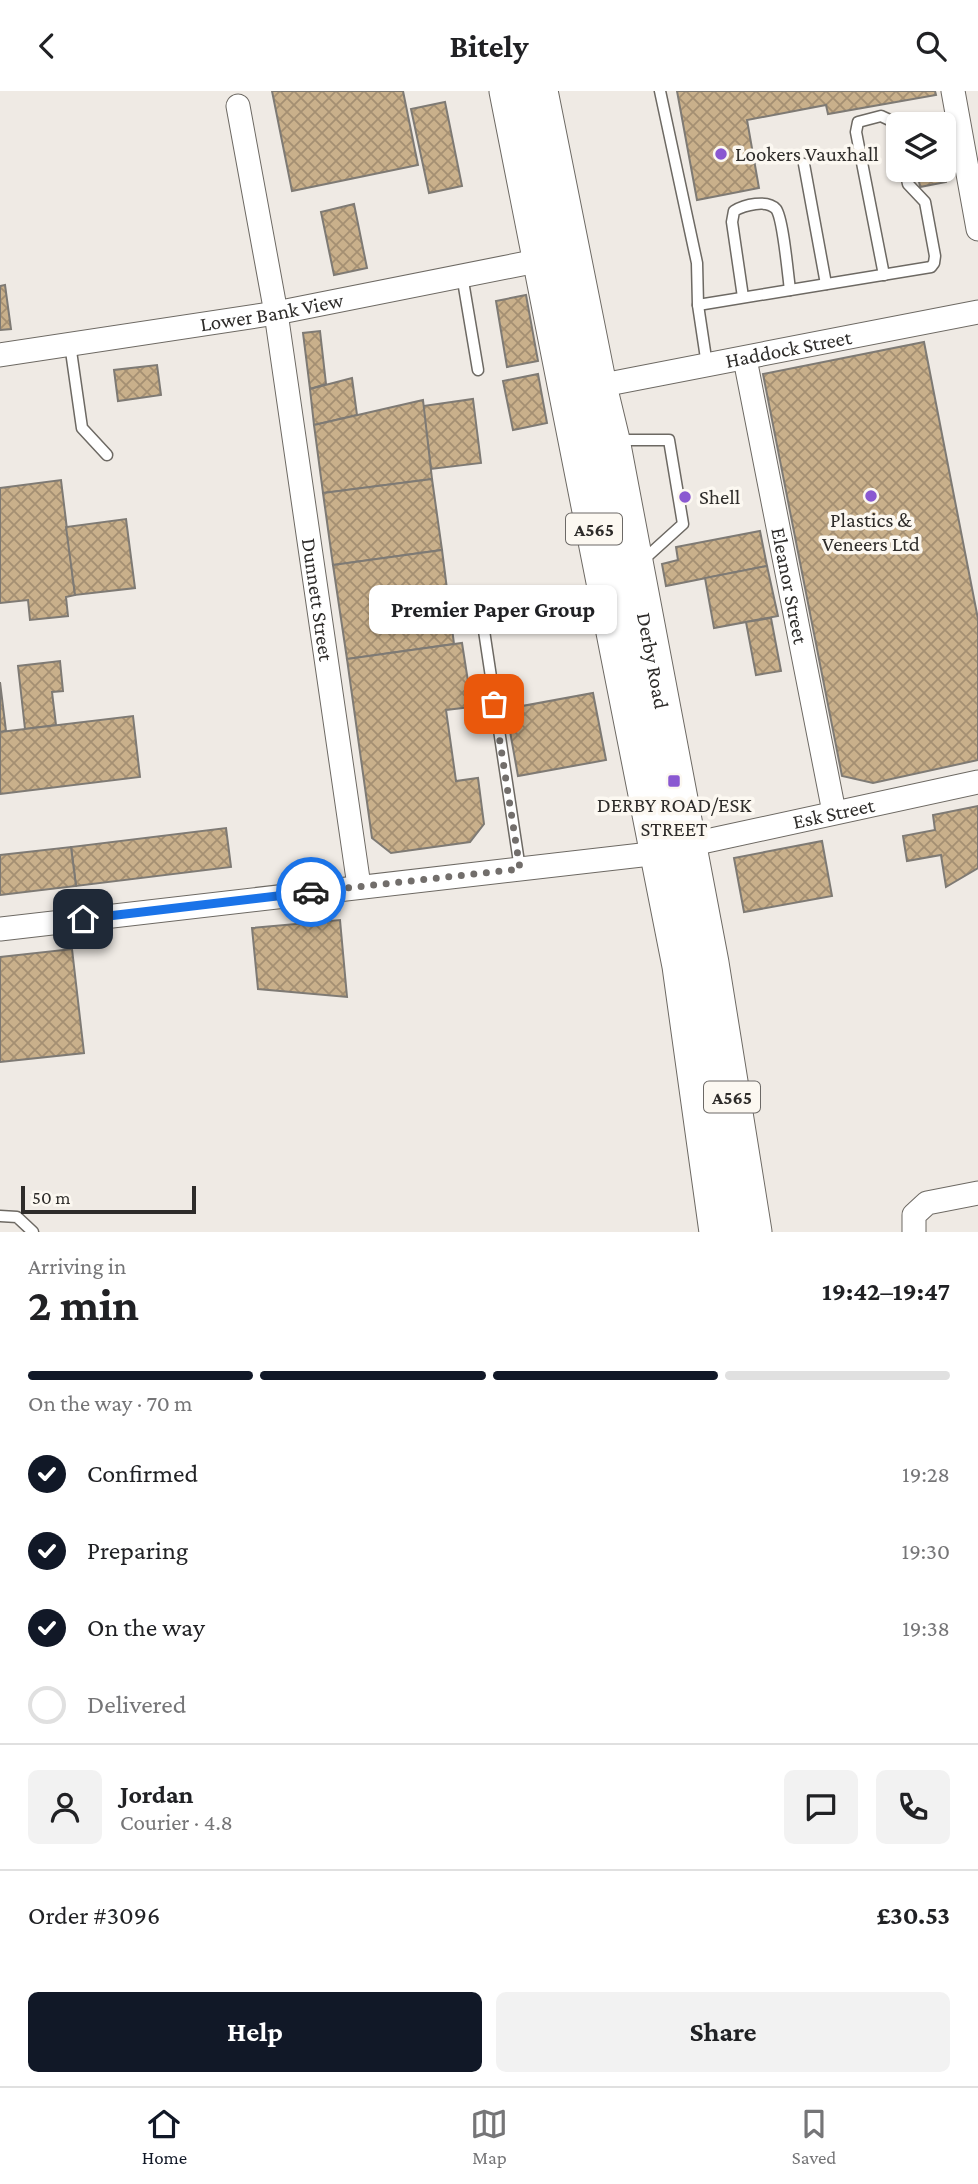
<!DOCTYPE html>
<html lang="en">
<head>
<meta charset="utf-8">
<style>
  :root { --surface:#fff; --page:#f2f2f2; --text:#202124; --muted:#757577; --line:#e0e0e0; --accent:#111827 }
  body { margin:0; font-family:"Crimson Pro",serif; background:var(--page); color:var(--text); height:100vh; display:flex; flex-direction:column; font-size:26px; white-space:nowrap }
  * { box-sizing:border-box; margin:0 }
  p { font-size:23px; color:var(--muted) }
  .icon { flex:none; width:38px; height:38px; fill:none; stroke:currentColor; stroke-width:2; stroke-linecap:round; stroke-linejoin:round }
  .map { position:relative; height:1141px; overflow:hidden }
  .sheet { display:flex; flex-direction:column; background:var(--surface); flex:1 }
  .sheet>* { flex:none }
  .controls { position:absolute; left:886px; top:21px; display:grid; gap:14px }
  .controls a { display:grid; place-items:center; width:70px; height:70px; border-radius:10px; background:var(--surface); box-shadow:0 2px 5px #0004; font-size:35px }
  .scale { position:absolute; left:21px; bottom:18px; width:175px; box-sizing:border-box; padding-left:7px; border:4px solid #2e2c2a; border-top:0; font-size:19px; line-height:24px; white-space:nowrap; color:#2e2c2a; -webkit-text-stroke:5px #fcf8f1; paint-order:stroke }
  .pin { position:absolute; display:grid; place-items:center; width:60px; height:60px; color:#fff; margin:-30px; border-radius:14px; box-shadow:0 4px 10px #0006 }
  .courier { position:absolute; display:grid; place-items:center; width:70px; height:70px; margin:-35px; border:5px solid #1a73e8; border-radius:50%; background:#fff; color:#222; box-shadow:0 2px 9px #0007 }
  .bubble { position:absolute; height:49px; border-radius:10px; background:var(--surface); box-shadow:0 2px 5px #0004; font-size:23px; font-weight:700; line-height:49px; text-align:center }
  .overview em { font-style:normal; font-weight:700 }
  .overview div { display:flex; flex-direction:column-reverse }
  .overview { display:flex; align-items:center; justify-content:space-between; height:119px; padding:0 28px }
  h1 { font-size:46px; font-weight:700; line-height:52px }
  .bar { display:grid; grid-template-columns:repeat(4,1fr); gap:10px 7px; align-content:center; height:84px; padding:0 28px }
  .bar i { height:9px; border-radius:5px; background:var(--line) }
  .bar .current { background:var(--accent) }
  .bar p { grid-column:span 4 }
  .line { display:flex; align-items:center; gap:18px; padding:0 28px; border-top:2px solid var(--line) }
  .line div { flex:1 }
  .round { display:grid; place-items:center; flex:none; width:74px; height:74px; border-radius:10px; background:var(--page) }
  ol { padding:0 28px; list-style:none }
  li { display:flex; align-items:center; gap:21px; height:77px }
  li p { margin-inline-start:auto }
  li .icon { padding:7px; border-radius:50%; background:var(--accent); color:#fff; stroke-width:4 }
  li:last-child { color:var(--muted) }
  li i { width:38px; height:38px; border:4px solid var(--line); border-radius:50% }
  .primary-button { display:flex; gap:14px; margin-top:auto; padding:14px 28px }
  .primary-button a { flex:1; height:80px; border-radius:10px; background:var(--accent); color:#fff; font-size:28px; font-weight:700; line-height:80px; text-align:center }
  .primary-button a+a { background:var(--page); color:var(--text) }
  header { display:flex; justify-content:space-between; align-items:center; height:91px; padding:0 28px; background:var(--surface); font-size:32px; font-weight:700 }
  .menu { display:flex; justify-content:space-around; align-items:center; height:98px; border-top:2px solid var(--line); background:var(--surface); font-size:19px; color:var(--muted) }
  .menu a { display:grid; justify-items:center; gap:4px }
  .menu .current { color:var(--accent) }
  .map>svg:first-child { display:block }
</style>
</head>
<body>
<header><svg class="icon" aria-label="back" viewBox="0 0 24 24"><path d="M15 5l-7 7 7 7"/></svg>Bitely<svg class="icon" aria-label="search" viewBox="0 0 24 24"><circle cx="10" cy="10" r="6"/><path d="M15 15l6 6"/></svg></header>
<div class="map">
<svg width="978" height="1141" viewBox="0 0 978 1141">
  <defs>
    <pattern id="building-cross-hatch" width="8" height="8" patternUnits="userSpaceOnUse" patternTransform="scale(1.75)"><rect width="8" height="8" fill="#c9b08b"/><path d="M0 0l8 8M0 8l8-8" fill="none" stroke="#a48f72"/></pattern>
  </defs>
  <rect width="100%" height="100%" fill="#efeae4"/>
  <!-- building -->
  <g fill="url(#building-cross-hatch)" stroke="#7e7a74" stroke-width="2">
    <path d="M272 0H403L418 74 292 100Z"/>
    <path d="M677 0H935L936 4 828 23 826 14 747 29 759 97 697 109Z"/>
    <path d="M445 11 462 95 429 102 411 18Z"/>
    <path d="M943 77 946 91 920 96 917 79H943Z"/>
    <path d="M354 113 367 177 334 184 321 121Z"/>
    <path d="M5 194 11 238 0 239V195Z"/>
    <path d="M526 204 538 270 507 276 496 210Z"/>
    <path d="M320 240 326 293 310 298 303 242Z"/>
    <path d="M924 251 978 528V669L873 692 842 685 763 283Z"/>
    <path d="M157 274 161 304 118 310 114 279Z"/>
    <path d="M538 283 547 332 513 339 503 290Z"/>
    <path d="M352 287 357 324 314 334 310 298Z"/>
    <path d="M473 308 481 372 431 378 423 315Z"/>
    <path d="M423 309 432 388 323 402 314 334Z"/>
    <path d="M432 388 442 459 333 474 323 402Z"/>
    <path d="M61 389 75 504 66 506 68 525 30 529 28 509 0 512V397Z"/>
    <path d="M126 428 135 497 75 504 66 436Z"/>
    <path d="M760 440 767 475 666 495 662 473 678 469 676 456Z"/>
    <path d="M442 459 454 553 347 568 333 474Z"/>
    <path d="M767 475 778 525 714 537 705 487Z"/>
    <path d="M771 527 781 580 756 584 746 531Z"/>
    <path d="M462 552 472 616 446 619 456 690 478 687 484 733 470 751 391 762 372 747 347 568Z"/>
    <path d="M60 570 63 600 52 601 56 634 25 638 18 575Z"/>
    <path d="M0 591 6 640 0 641Z"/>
    <path d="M593 602 606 669 518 685 506 618Z"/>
    <path d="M133 625 140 686 0 703V641Z"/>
    <path d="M978 715V777L946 796 941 764 907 770 903 745 935 739 933 724Z"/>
    <path d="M226 737 231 776 76 795 71 756Z"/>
    <path d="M822 750 832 805 744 821 734 767Z"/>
    <path d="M71 756 76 795 0 804V764Z"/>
    <path d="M340 829 347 906 258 898 252 837Z"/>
    <path d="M72 858 84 962 0 971V866Z"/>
  </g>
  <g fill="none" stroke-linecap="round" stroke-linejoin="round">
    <defs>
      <g id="service">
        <path d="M660 0 697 172 698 214 707 274"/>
        <path d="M804 73 826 193"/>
        <path d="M462 184 478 279"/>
        <path d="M884 184 856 41 858 31 881 25 896 32 898 42"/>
        <path d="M743 206 732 131 734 120C744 114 767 108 776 118 783 127 788 184 790 199"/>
        <path d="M698 214 931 176 934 172 935 165 925 111 908 93 905 79"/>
        <path d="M70 253 82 337 107 364"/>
        <path d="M617 349H669L683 433 641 471"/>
        <path d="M483 533 520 778"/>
        <path d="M0 1125 17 1126 33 1141"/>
      </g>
      <g id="minor">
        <path d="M953 0 978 138"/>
        <path id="s1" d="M238 15 276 222 359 795"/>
        <path id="s2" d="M0 264 276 222 542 169"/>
        <path id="s3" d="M745 268 834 721"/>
        <path id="s4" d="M598 295 978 221"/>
        <path id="s5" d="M688 754 978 691"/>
        <path d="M0 838 659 762"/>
        <path d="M914 1141V1124L927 1112 978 1102"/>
      </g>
      <g id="trunk">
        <path d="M508 0 681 875 718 1141"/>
        <path id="s6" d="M539 0 598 295 611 349 710 872 753 1141"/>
      </g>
    </defs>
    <!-- service casing -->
    <use href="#service" stroke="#6d6963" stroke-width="13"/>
    <!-- minor casing -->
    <use href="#minor" stroke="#6d6963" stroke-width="25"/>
    <!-- trunk casing -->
    <use href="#trunk" stroke="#6d6963" stroke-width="39"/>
    <!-- service -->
    <use href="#service" stroke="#fff" stroke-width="10"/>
    <!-- minor -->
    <use href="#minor" stroke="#fff" stroke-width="23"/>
    <!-- trunk -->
    <use href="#trunk" stroke="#fff" stroke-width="37"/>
  </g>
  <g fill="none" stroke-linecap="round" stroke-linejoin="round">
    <!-- done -->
    <path stroke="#726e6b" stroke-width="7" stroke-dasharray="0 12.6" d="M311 801 520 778 494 613"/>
    <!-- route -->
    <path stroke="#1a73e8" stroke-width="9" d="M83 828 311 801"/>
  </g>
  <!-- markers -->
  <g fill="#8a58d1" stroke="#fcf8f1" stroke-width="2.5">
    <circle cx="721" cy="63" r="7"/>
    <circle cx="871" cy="405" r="7"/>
    <circle cx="685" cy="406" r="7"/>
    <rect x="667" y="683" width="14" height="14" rx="3.5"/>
  </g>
  <g text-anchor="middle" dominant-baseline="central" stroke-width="7" stroke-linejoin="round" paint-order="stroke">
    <!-- shield labels -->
    <g fill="#fcf8f1" stroke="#6c6966" stroke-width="2">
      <rect x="566" y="422.5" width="56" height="31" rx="5"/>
      <rect x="704" y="990.5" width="56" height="31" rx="5"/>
    </g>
    <g font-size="19" font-weight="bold" fill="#2e2c2a">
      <text x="594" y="438">A565</text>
      <text x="732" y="1006">A565</text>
    </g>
    <!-- poi labels -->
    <g font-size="21" fill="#2e2c2a" stroke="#fcf8f1" text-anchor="start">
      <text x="735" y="63">Lookers Vauxhall</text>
      <text x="699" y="406">Shell</text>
      <text x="871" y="429" text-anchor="middle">Plastics &amp;<tspan x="871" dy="24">Veneers Ltd</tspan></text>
      <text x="674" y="714" text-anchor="middle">DERBY ROAD/ESK<tspan x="674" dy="24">STREET</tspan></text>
    </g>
    <!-- street labels -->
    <g font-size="21" fill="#2e2c2a" stroke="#fcf8f1">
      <text stroke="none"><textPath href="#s2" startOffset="275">Lower Bank View</textPath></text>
      <text stroke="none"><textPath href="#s4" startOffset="194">Haddock Street</textPath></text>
      <text stroke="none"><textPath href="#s3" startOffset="231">Eleanor Street</textPath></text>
      <text stroke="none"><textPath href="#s1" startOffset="500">Dunnett Street</textPath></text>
      <text stroke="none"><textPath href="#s6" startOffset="581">Derby Road</textPath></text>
      <text stroke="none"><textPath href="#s5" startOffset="149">Esk Street</textPath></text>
    </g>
  </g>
</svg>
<div class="controls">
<a><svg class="icon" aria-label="layers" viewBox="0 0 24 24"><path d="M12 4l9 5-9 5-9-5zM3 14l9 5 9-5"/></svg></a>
</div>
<div class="scale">50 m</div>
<div class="pin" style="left:494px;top:613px;background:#ea580c"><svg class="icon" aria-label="bag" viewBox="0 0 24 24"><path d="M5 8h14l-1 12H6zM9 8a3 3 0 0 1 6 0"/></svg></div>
<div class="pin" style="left:83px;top:828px;background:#1f2937"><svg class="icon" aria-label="home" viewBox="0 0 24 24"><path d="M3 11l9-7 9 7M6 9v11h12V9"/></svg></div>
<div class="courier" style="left:311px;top:801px"><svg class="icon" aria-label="car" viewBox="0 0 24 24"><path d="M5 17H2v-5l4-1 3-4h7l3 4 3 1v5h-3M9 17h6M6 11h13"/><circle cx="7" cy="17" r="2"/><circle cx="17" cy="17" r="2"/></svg></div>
<div class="bubble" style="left:369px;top:494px;width:248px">Premier Paper Group</div>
</div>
<section class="sheet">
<div class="overview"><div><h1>2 min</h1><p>Arriving in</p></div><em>19:42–19:47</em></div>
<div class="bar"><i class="current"></i><i class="current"></i><i class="current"></i><i></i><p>On the way · 70 m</p></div>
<ol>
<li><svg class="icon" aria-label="check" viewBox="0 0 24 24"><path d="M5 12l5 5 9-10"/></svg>Confirmed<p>19:28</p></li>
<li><svg class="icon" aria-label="check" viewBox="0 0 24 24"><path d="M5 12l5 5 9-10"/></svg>Preparing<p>19:30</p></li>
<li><svg class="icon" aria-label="check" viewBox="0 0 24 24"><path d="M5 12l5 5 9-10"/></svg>On the way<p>19:38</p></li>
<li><i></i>Delivered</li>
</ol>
<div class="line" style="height:126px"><a class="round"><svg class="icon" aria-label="person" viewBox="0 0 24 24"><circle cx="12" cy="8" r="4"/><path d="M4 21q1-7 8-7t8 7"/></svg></a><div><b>Jordan</b><p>Courier · 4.8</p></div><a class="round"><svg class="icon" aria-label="chat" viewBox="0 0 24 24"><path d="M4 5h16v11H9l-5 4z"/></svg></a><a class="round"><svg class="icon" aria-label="phone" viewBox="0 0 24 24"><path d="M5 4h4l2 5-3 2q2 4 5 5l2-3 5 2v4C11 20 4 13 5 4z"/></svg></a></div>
<div class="line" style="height:91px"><div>Order #3096</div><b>£30.53</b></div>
<div class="primary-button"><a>Help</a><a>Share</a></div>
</section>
<nav class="menu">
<a class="current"><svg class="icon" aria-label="home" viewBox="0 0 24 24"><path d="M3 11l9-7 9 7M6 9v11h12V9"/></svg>Home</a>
<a><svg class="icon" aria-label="map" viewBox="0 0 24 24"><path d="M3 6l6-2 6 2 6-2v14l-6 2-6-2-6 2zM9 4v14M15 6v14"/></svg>Map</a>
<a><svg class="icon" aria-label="saved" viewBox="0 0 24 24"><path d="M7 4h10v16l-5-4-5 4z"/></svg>Saved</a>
</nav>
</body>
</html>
